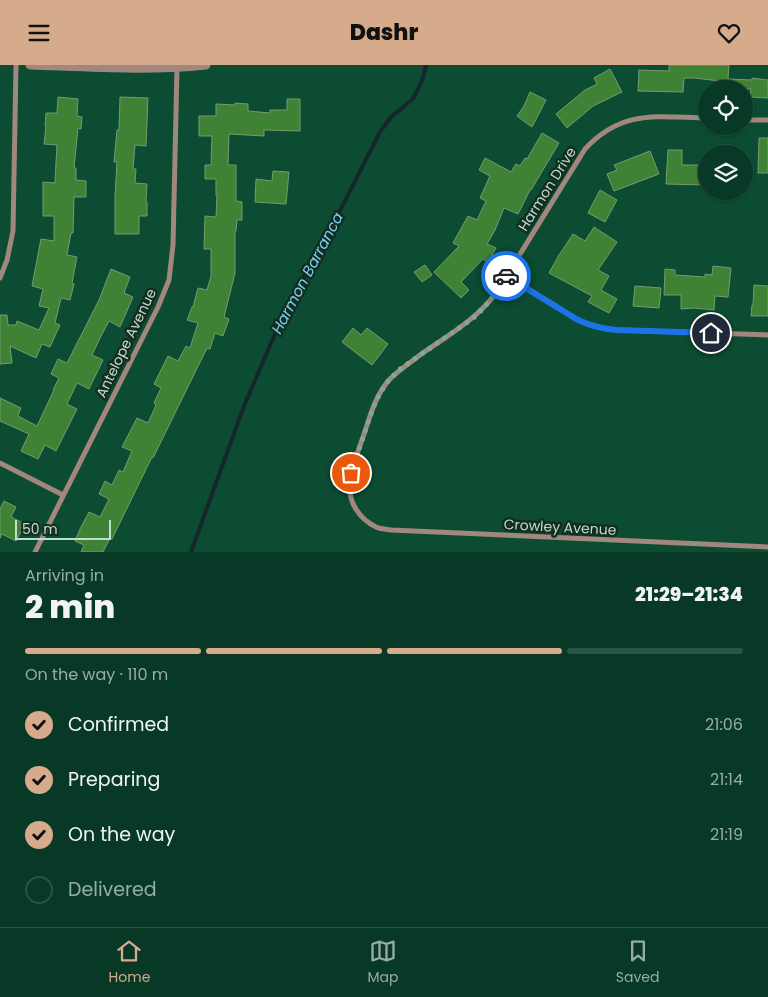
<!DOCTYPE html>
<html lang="en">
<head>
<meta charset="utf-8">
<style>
  :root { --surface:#083926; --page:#11402e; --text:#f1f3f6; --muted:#98aca7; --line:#295343; --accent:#d6ab8b }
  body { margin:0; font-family:Poppins,sans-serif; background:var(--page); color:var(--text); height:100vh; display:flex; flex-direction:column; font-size:19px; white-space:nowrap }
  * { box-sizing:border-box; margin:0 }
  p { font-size:16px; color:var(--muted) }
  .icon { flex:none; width:28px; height:28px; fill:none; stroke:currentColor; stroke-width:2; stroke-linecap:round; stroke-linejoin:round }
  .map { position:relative; height:487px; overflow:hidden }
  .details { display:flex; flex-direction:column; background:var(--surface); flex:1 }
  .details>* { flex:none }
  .tools { position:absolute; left:698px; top:15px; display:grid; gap:10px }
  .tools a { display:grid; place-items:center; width:55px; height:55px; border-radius:50%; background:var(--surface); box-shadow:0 1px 4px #0004,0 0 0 1px var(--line); font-size:25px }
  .scale { position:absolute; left:15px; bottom:12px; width:96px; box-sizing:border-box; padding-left:5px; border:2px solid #bfdccc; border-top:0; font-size:14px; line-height:18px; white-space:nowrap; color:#bfdccc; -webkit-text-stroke:4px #142d21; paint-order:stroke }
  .pin { position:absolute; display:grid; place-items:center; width:42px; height:42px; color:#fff; margin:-21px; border:2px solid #fff; border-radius:50%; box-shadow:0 1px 5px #0007 }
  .courier { position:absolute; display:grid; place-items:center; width:50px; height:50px; margin:-25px; border:4px solid #1a73e8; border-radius:50%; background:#fff; color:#222; box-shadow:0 1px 6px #0007 }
  .summary em { font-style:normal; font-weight:800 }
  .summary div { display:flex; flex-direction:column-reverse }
  .summary { display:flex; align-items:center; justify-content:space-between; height:85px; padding:0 25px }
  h1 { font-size:32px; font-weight:800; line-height:38px }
  .bar { display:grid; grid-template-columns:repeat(4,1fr); gap:8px 5px; align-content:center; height:60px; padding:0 25px }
  .bar i { height:6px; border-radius:4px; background:var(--line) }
  .bar .selected { background:var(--accent) }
  .bar p { grid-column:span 4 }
  ol { padding:0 25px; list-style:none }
  li { display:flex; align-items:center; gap:15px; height:55px }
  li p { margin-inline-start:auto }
  li .icon { padding:5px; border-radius:50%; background:var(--accent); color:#111; stroke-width:4 }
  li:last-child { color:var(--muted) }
  li i { width:28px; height:28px; border:2px solid var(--line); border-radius:50% }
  header { display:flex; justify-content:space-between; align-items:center; height:65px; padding:0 25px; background:var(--accent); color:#111; font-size:22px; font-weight:800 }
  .menu { display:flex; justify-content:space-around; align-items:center; height:70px; border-top:1px solid var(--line); background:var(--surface); font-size:14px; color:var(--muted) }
  .menu a { display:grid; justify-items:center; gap:2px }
  .menu .selected { color:var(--accent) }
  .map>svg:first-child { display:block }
</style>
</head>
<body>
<header><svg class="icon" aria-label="menu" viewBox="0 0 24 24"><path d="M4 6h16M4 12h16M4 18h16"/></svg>Dashr<svg class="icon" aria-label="heart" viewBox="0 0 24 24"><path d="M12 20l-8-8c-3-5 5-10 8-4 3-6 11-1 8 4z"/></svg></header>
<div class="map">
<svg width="768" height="487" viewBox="0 0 768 487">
  <rect width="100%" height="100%" fill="#0b4c32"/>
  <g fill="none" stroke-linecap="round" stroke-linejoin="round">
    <!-- stream -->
    <path stroke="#15272d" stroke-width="4" d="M191 487 244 341 288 239 326 173 380 67 391 52 413 34 422 16 426 0"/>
  </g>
  <!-- building -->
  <g fill="#408235" stroke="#769b6f">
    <path d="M669 0H729L728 14 752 15V13L768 15V33L750 32 751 24H720V16L694 13H684L683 27 638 26 639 5 669 6Z"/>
    <path d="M610 4 622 27 593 41 567 63 556 49 585 25 597 19 594 13Z"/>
    <path d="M530 27 546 35 532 62 517 51 524 41Z"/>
    <path d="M58 32 78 34 77 51 82 52 81 64 78 63 74 103H76V115L86 116V132H74L73 168H71L67 190 77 192 72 218 74 219 70 235 61 233 55 258 60 260 50 282 42 279 36 293 10 281 12 298 0 299V250H7L8 260H16L17 256 39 265 49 243 39 241 43 224 32 221 41 174 54 176V151H43V117L55 118 56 97 57 80 44 79 46 61H45L46 48H57Z"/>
    <path d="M120 32 148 33 146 81 135 80 133 104H136L135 118 147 119 146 137H147V151H139V169H115V131L117 97H114L117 65H119Z"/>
    <path d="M287 34H300V66L264 65V71L229 69 228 100H236V136L242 137V155H237L236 166H235V208L224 252 229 254 223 271 215 268 210 284 207 283 153 393 152 392 112 474 110 473 103 487H81L84 480 75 476 80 464 89 447 100 452 109 434 99 429 105 416 112 420 119 405 123 407 132 386 122 382 137 353 148 358 156 340 154 338 161 323 154 319 168 291 178 296 186 281 190 283 198 258 187 255 192 242H193L198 223 207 225 211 211V184H204L205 151 216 152 217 131H216V114H205V100H211L212 71H199V51H216V39L235 40V38L248 39V46L270 48V45H287Z"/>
    <path d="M542 68 559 78 531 125H530L518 149 504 143 495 165 487 179 496 183 488 197 483 194 461 217 469 225 461 233 434 207 459 181 453 178 468 151 477 155 486 136 480 133 490 111 479 105 485 93 511 107 516 99 520 101 525 93 527 94Z"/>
    <path d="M759 73H768V108H758Z"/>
    <path d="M668 85H682V100H706V120L666 119Z"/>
    <path d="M650 86 659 109 614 126 607 109 617 105 614 100Z"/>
    <path d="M273 106 289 107 286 139 255 137 256 114 272 116Z"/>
    <path d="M600 125 617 135 605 157 588 148Z"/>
    <path d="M594 162 617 177 598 205 609 211 601 225 617 234 609 248 588 237 592 231 549 208 559 190 573 169 585 176Z"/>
    <path d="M425 200 432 210 422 217 414 207Z"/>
    <path d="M713 201 731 203 728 232 715 231 714 245 694 243 681 244V230H664L665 204 675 205V210L705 212V209L712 210Z"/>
    <path d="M111 204 130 212 124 228 133 232 120 262 109 256 101 271 92 290 103 295 89 324 77 318 67 339 77 344 56 386 45 380 38 394 21 386 29 369 0 356V333L21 343 18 351 37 361 54 325H53L59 313 51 309 58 294 67 298 99 235Z"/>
    <path d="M754 220 768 221V251H751L752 240H753Z"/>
    <path d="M635 221 661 223 659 243 633 241Z"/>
    <path d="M353 263 361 270 367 263 388 279 372 300 342 277Z"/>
    <path d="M4 436 16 442 11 452 25 459 16 476 2 469 0 473V444Z"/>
  </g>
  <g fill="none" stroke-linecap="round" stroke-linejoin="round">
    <!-- minor -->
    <g stroke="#a1877d" stroke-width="5">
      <path d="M706 53C657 52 622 44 585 84L496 228C476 255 447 271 420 290 410 298 399 305 390 314 375 330 370 352 363 372 358 387 351 403 350 419 348 438 360 454 376 462 380 464 386 464 391 465L768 482"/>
      <path d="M744 55H768"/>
      <path d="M507 211 578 255C591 261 603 264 617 265L768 270"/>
      <path d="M0 213 7 195 13 166 16 0"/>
      <path d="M0 398 63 430"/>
      <path d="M35 487 158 242 169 215 173 180 177 3"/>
    </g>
    <!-- tertiary -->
    <path stroke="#a1877d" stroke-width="9" d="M30 0C89 2 147 6 206 0"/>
  </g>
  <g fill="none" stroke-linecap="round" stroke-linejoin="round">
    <!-- done -->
    <path stroke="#80aa96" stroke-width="5" stroke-dasharray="0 9" d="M351 408 373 343 379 330 388 316 400 304 472 254C487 242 496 227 506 211"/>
    <!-- route -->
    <path stroke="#1a73e8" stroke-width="6" d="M506 211 578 255C591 261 603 264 617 265L711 268"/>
  </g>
  <g text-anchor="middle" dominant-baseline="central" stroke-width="5" stroke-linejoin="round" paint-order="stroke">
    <!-- street labels -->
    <g font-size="14" fill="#bfdccc" stroke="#142d21">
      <text transform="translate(547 124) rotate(-58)">Harmon Drive</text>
      <text transform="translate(126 278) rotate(-64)">Antelope Avenue</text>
      <text transform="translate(560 462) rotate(3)">Crowley Avenue</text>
    </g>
    <!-- water labels -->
    <g font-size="15" font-style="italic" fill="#78d4f1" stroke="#142d21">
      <text transform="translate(307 208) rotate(-62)">Harmon Barranca</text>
    </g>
  </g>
</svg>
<div class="tools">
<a><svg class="icon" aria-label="locate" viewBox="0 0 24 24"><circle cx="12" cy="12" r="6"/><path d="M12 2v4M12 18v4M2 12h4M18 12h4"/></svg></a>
<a><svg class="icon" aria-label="layers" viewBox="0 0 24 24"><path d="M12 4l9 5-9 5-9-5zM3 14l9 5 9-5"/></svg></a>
</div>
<div class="scale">50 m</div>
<div class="pin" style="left:351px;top:408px;background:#ea580c"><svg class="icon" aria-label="bag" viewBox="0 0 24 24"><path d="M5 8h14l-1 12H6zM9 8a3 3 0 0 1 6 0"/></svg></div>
<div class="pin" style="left:711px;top:268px;background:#1f2937"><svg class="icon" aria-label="home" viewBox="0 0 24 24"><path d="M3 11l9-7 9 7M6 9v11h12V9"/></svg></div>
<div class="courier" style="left:506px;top:211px"><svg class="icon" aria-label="car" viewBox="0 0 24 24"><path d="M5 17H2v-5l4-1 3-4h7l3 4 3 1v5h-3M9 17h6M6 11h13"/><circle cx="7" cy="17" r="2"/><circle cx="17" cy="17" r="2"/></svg></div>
</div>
<section class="details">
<div class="summary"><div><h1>2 min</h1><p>Arriving in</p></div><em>21:29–21:34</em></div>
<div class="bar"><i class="selected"></i><i class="selected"></i><i class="selected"></i><i></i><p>On the way · 110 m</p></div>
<ol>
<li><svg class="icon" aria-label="check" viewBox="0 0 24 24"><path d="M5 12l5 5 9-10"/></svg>Confirmed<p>21:06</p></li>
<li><svg class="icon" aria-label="check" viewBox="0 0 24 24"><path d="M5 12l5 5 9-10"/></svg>Preparing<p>21:14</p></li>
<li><svg class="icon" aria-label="check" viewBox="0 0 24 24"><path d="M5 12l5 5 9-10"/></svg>On the way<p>21:19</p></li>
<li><i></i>Delivered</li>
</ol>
</section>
<nav class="menu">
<a class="selected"><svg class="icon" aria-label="home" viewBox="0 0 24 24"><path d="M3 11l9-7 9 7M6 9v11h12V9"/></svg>Home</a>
<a><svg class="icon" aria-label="map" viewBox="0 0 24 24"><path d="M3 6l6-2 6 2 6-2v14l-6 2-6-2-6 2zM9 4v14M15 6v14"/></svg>Map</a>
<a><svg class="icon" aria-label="saved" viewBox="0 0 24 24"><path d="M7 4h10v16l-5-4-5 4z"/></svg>Saved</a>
</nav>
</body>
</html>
